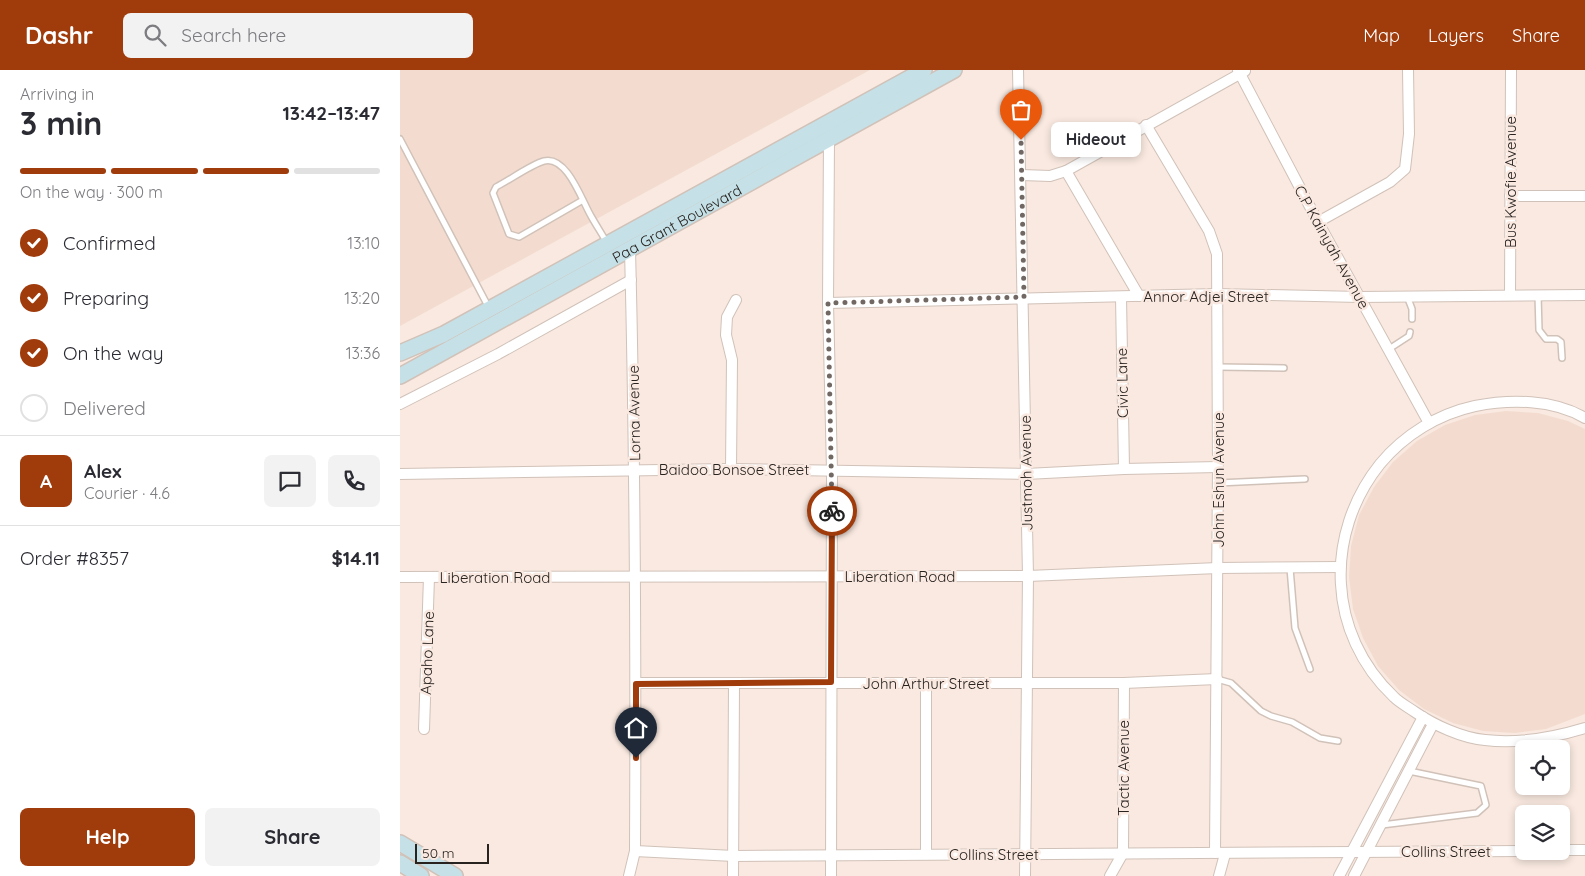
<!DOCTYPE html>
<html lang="en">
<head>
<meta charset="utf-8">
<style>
  :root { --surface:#fff; --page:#f2f2f3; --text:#2b2b33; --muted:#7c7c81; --line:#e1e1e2; --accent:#a03b0c }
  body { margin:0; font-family:Quicksand,sans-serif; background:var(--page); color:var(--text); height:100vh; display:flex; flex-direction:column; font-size:19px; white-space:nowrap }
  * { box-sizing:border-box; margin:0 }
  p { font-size:16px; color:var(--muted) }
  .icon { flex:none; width:28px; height:28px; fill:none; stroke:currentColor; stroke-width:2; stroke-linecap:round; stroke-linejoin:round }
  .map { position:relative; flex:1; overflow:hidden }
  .side { display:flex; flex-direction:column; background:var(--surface); width:400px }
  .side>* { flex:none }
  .buttons { position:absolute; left:1115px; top:670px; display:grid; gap:10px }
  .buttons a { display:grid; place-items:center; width:55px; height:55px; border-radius:8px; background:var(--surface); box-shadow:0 2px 8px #0003; font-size:25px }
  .scale { position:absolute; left:15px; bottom:12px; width:74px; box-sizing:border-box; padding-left:5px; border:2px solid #292320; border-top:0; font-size:14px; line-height:18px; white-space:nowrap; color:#292320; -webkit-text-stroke:4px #f9e9e0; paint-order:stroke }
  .pin { position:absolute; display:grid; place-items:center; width:42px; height:42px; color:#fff; margin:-51px -21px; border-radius:50% 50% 50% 0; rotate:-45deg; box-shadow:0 0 5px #0007 }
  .pin .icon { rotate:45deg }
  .courier { position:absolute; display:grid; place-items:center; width:50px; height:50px; margin:-25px; border:4px solid #a03b0c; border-radius:50%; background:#fff; color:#222; box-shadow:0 1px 6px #0007 }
  .bubble { position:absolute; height:35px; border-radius:8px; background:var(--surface); box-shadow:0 2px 8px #0003; font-size:16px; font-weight:700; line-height:35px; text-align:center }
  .headline em { font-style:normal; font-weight:700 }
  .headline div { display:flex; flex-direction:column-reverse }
  .headline { display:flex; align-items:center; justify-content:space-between; height:85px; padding:0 20px }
  h1 { font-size:32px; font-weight:700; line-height:38px }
  .bar { display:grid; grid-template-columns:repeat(4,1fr); gap:8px 5px; align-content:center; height:60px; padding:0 20px }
  .bar i { height:6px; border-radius:4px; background:var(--line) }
  .bar .current { background:var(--accent) }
  .bar p { grid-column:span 4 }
  .line { display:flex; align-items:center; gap:12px; padding:0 20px; border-top:1px solid var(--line) }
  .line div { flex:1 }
  .round { display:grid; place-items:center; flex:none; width:52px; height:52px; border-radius:8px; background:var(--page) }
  ol { padding:0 20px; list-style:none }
  li { display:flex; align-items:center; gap:15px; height:55px }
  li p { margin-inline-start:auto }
  li .icon { padding:5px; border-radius:50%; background:var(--accent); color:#fff; stroke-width:4 }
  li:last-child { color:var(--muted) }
  li i { width:28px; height:28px; border:2px solid var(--line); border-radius:50% }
  .primary-button { display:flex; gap:10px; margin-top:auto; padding:10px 20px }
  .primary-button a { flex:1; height:58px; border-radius:8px; background:var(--accent); color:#fff; font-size:20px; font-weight:700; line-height:58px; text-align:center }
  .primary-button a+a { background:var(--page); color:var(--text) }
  header { display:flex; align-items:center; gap:30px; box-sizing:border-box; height:70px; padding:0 25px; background:var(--accent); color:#fff }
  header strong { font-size:24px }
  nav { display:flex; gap:28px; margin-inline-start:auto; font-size:18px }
  .search { width:350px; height:45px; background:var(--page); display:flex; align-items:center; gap:12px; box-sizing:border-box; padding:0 18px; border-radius:8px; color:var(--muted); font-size:19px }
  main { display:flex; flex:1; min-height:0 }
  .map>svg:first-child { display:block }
</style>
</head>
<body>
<header>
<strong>Dashr</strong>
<div class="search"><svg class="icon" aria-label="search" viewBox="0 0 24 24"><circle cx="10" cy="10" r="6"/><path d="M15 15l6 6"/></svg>Search here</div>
<nav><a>Map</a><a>Layers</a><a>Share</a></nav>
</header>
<main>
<section class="side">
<div class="headline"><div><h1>3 min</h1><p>Arriving in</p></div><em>13:42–13:47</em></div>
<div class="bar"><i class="current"></i><i class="current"></i><i class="current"></i><i></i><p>On the way · 300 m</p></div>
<ol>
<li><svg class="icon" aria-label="check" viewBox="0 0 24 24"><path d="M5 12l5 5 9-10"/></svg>Confirmed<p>13:10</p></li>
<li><svg class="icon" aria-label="check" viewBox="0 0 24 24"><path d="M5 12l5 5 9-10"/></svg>Preparing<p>13:20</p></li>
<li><svg class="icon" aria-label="check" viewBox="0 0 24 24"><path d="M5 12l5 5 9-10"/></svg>On the way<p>13:36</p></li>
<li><i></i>Delivered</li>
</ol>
<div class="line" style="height:90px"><b class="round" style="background:var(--accent);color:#fff">A</b><div><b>Alex</b><p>Courier · 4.6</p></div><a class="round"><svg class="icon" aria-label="chat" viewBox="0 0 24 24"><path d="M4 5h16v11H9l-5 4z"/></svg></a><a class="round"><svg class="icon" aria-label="phone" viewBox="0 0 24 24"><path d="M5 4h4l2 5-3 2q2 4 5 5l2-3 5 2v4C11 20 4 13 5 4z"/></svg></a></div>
<div class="line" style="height:65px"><div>Order #8357</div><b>$14.11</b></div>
<div class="primary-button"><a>Help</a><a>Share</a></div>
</section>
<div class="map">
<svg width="1185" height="806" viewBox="0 0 1185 806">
  <rect width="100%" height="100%" fill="#f9e9e0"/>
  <!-- built -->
  <g fill="#f3dccf">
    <path d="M0 0H470L0 256Z"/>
    <path d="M1106 341 1138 343 1168 351 1185 359V644L1146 659 1115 663 1083 661 1053 653 1024 639 999 620 978 596 963 568 953 539 949 507 951 476 959 445 974 417 993 392 1017 371 1045 355 1075 345Z"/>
  </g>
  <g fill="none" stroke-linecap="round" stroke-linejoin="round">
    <defs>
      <g id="lane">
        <path d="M0 69 89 238"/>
        <path d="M183 130 119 167 109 164 93 123 96 117C108 111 132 94 144 91 167 85 182 131 191 146 196 155 202 164 207 173"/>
        <path d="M1138 225 1139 260 1146 269H1157L1161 272 1162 288"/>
        <path d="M1007 226 1012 239V249"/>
        <path d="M989 279 1009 266 1010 262"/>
        <path d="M818 297 884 298"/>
        <path d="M818 413 905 409"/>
        <path d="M890 498 895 558 910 599"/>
        <path d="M817 609 831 613 861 641 871 646 892 652 920 668 938 671"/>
        <path d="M982 755 1077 743 1086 735 1081 716 1009 701"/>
      </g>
      <g id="street">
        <path d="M618 0 628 506 625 806"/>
        <path d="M838 0 918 152 1029 353"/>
        <path d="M746 55 809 161 817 184 818 397 815 783"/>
        <path d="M429 69 428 233 432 400 431 806"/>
        <path d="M666 101 739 226"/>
        <path d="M622 105 650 106 666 101 845 1"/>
        <path d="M1110 126H1185"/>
        <path d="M918 152 990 112 1005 99 1009 64 1008 0"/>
        <path d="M1110 225 1111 0"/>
        <path d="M721 227 724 399"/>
        <path d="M428 233 817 224 960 227 1185 225"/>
        <path d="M0 334 98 284 231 210"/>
        <path d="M1185 348C1153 329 1110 329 1075 336 1038 344 1004 365 980 394 924 464 927 564 994 627 1000 633 1008 637 1015 642 1034 655 1062 668 1085 670 1119 674 1152 668 1185 658"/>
        <path d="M331 399 332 290 326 265 327 247 336 230"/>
        <path d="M0 404 331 399 626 404 724 399 818 397"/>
        <path d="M0 507 628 506 818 498 940 497"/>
        <path d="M236 613H724L817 609"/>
        <path d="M24 659 29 507"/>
        <path d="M1161 780H1185"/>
        <path d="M235 781 334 786 1124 781"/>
        <path d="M526 784V614"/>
        <path d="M229 806 235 781C236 580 235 379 230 179"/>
        <path d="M333 806 334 614"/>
        <path d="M710 806 723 783 724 613"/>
        <path d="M819 806 825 784"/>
        <path d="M939 806 1023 647"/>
        <path d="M954 806 1033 654"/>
      </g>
      <g id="secondary">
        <path d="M0 283 44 264 524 0"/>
        <path id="s1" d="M0 306 554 0"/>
        <path d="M0 773 55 806"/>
        <path d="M0 793 21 806"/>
      </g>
    </defs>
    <!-- lane casing -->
    <use href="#lane" stroke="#d1c2b9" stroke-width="8"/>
    <!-- street casing -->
    <use href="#street" stroke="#d1c2b9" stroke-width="12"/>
    <!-- secondary casing -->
    <use href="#secondary" stroke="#d1c2b9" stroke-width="18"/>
    <!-- lane -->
    <use href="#lane" stroke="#fff" stroke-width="5"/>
    <!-- street -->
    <use href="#street" stroke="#fff" stroke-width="10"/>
    <!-- secondary -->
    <use href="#secondary" stroke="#c5e1e7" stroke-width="15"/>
  </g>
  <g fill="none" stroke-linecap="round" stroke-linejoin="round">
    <!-- done -->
    <path stroke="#726863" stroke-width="5" stroke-dasharray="0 9" d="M432 441 428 233 624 227 621 70"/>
    <!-- route -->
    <path stroke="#a03b0c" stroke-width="6" d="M236 688V614L431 612 432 441"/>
  </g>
  <g text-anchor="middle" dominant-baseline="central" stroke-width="5" stroke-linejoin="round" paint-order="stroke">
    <!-- street labels -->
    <g font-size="15" fill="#292320" stroke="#f9e9e0">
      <text transform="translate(1110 112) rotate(-90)">Bus Kwofie Avenue</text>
      <text stroke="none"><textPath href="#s1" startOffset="316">Paa Grant Boulevard</textPath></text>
      <text transform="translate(932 177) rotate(61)">C.P Kainyah Avenue</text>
      <text x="806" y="226">Annor Adjei Street</text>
      <text transform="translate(722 313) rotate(-91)">Civic Lane</text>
      <text transform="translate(234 343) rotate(-91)">Lorna Avenue</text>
      <text x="334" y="399">Baidoo Bonsoe Street</text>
      <text transform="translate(626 403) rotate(-91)">Justmoh Avenue</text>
      <text transform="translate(818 410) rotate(-90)">John Eshun Avenue</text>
      <text x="500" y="506">Liberation Road</text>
      <text x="95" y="507">Liberation Road</text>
      <text transform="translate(27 583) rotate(-88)">Apaho Lane</text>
      <text x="526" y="613">John Arthur Street</text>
      <text transform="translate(723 698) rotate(-90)">Tactic Avenue</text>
      <text x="1046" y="781">Collins Street</text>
      <text x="594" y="784">Collins Street</text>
    </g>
  </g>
</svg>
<div class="buttons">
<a><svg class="icon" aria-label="locate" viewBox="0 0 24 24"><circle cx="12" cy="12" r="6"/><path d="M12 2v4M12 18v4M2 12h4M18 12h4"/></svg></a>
<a><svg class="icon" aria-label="layers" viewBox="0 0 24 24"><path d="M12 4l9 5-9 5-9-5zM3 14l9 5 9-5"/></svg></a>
</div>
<div class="scale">50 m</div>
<div class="pin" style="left:621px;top:70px;background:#ea580c"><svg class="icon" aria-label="bag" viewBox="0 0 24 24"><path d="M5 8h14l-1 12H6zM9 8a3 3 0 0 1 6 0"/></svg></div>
<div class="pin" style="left:236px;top:688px;background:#1f2937"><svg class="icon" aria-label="home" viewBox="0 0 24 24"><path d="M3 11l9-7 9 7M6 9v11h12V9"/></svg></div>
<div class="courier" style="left:432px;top:441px"><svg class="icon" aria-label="bike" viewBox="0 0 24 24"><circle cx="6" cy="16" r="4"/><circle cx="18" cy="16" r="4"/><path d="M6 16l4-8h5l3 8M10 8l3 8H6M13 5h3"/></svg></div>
<div class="bubble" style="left:651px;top:52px;width:90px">Hideout</div>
</div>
</main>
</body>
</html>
